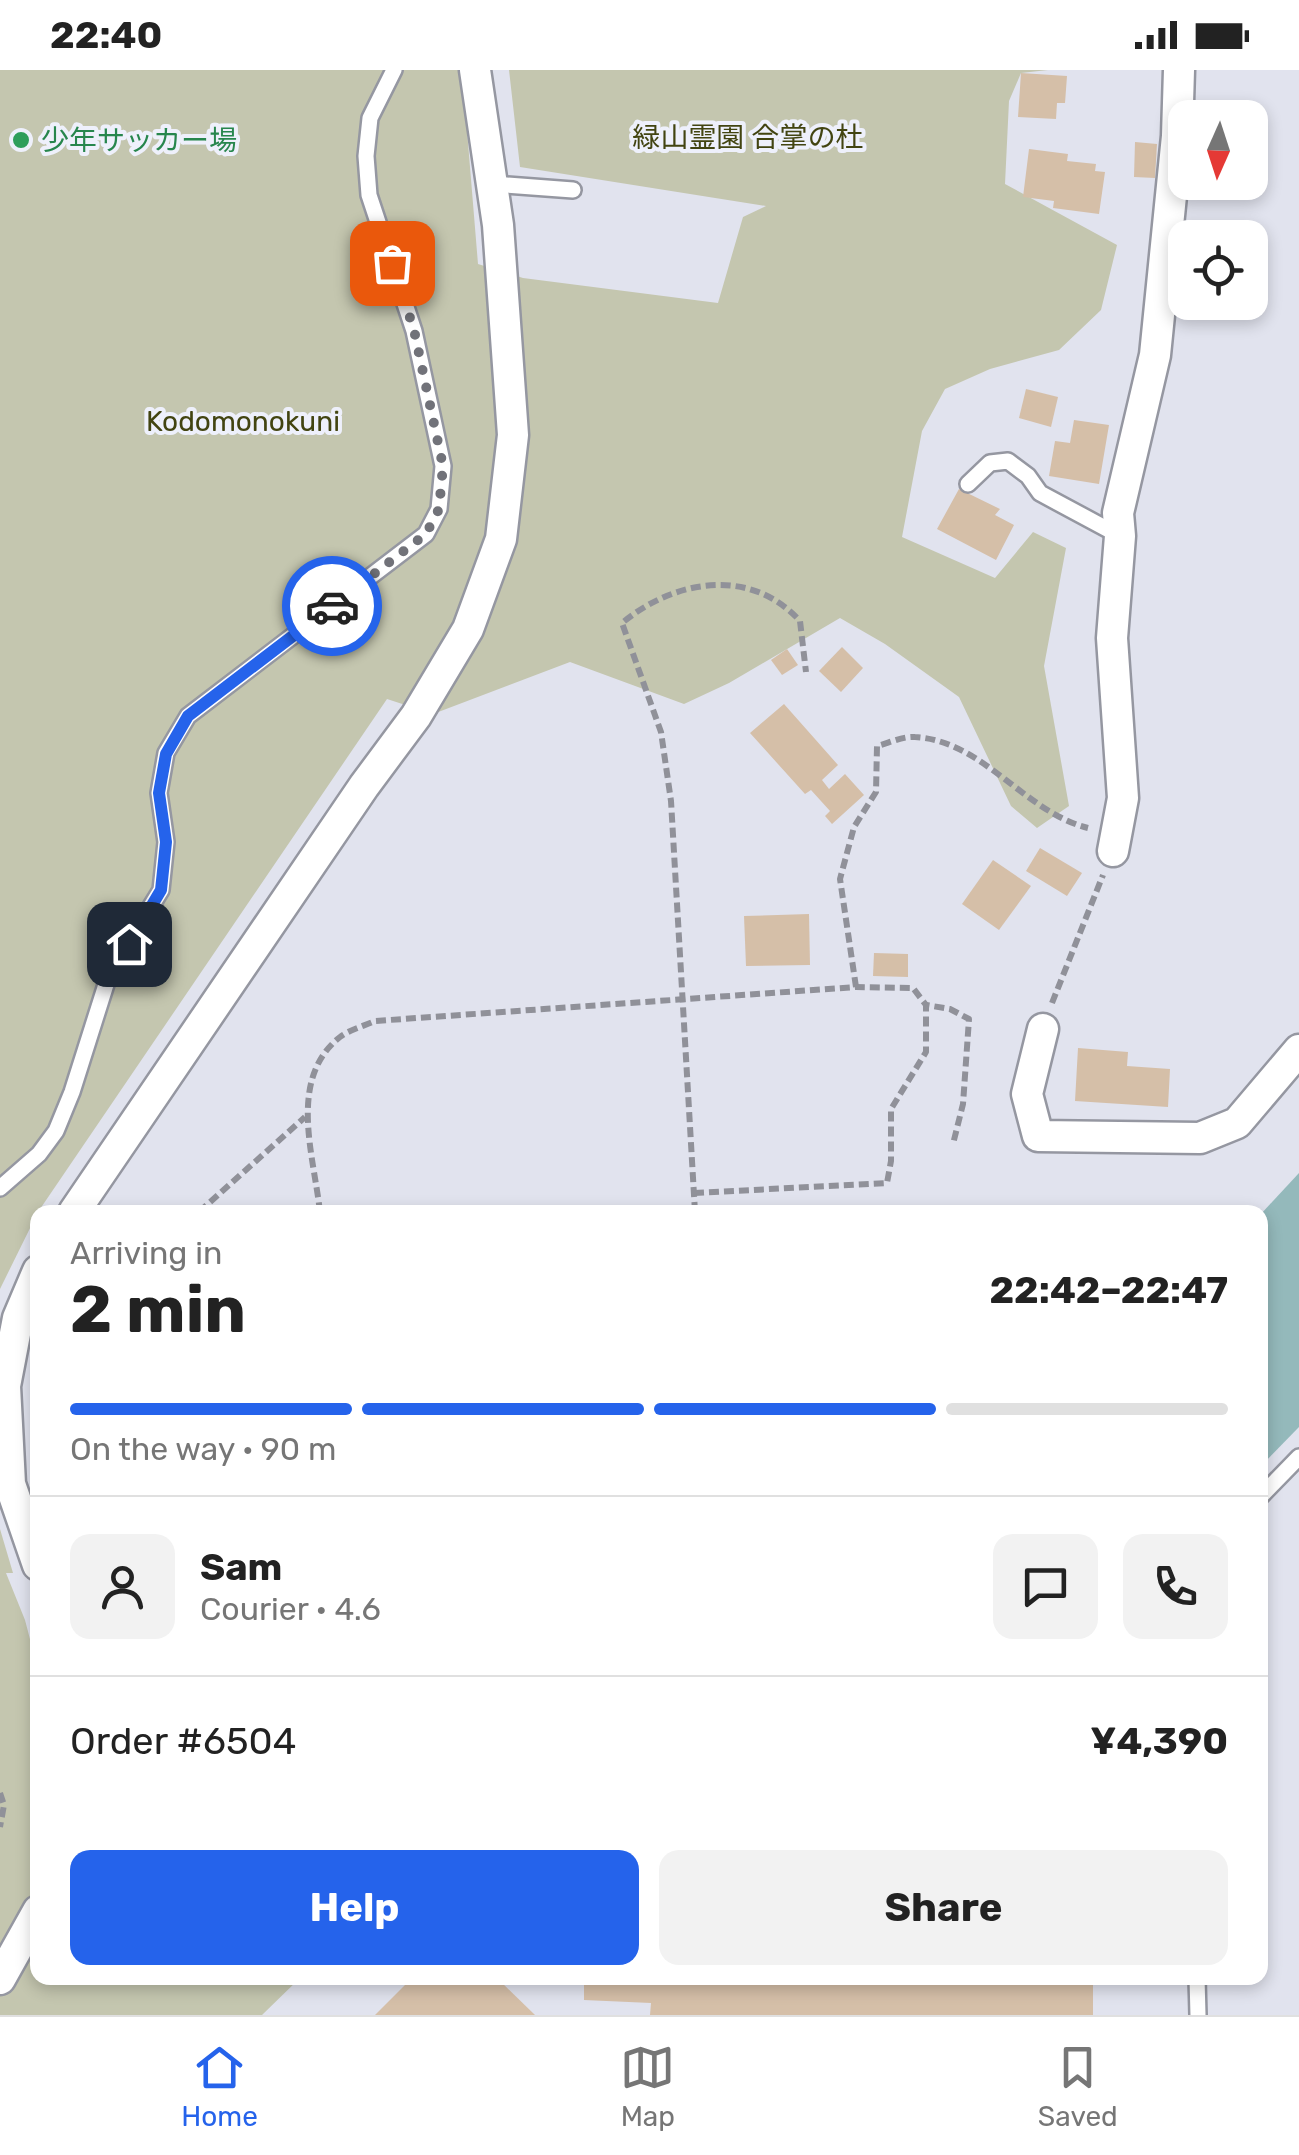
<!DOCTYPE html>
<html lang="en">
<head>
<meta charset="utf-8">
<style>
  :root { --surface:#fff; --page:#f2f2f2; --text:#222; --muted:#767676; --line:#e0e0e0; --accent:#2563eb }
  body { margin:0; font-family:Rubik,"Noto Sans JP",sans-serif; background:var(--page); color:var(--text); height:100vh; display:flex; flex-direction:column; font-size:38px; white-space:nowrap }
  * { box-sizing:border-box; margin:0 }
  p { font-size:32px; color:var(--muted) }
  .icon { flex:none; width:55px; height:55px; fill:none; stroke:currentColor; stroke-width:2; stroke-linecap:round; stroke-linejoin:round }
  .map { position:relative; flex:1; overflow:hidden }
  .side { position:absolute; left:30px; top:1135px; width:1238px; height:780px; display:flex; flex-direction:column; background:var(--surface); border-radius:20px; box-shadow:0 5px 15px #0003 }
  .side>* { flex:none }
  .needle { width:65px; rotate:183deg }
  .tools { position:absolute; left:1168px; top:30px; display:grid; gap:20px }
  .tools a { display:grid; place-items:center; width:100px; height:100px; border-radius:20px; background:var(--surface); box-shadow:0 5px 15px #0003; font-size:50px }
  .pin { position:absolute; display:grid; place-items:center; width:85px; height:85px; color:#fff; margin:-42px; border-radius:20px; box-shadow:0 5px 15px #0006 }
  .courier { position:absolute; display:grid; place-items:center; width:100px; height:100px; margin:-50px; border:8px solid #2563eb; border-radius:50%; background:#fff; color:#222; box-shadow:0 2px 12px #0007 }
  .summary em { font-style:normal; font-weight:700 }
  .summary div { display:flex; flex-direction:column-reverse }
  .summary { display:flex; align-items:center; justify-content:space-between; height:170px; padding:0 40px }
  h1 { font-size:65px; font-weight:700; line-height:75px }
  .bar { display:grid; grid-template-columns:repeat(4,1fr); gap:15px 10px; align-content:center; height:120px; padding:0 40px }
  .bar i { height:12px; border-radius:8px; background:var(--line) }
  .bar .selected { background:var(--accent) }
  .bar p { grid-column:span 4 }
  .line { display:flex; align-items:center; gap:25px; padding:0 40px; border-top:2px solid var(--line) }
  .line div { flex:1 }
  .round { display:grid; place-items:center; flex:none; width:105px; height:105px; border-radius:20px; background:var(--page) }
  .cta { display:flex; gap:20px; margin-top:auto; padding:20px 40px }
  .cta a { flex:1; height:115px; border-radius:20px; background:var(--accent); color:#fff; font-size:40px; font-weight:700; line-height:115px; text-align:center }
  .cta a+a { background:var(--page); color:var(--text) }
  .status { display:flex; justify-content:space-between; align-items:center; height:70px; padding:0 50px; background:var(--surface); direction:ltr }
  .status svg { height:28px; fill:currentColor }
  .tabs { display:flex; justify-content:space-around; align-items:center; height:140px; border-top:2px solid var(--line); background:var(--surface); font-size:28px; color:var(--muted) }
  .tabs a { display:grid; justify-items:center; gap:5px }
  .tabs .selected { color:var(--accent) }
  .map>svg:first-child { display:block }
</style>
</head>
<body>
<div class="status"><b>22:40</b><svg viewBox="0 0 49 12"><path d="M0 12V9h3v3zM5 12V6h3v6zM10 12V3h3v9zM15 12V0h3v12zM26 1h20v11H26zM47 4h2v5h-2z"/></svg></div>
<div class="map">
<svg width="1299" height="1945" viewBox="0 0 1299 1945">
  <rect width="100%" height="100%" fill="#e1e3ee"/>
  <!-- green -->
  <g fill="#c4c6af">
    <path d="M0 0H462L478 194 523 208 718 233 743 147 766 136 520 97 509 0H1048L1021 3 1009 31 1005 114 1117 175 1101 240 1059 280 990 299 945 319 922 361 902 467 995 508 1033 462 1066 478 1044 596 1069 736 1037 758 1011 736 959 627 885 574 840 548 729 613 684 634 570 592 433 644 387 629 38 1142 0 1219Z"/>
    <path d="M0 1459 13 1503H6L25 1550 37 1596 38 1908H300L262 1945H0Z"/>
  </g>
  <!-- water -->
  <path fill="#94b9bb" d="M1299 1103V1357L1260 1397V1145Z"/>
  <!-- building -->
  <g fill="#d5bfa8">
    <path d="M1021 3 1067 6 1065 33H1057L1056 49 1018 47Z"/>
    <path d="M1135 72 1157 74 1155 108 1134 107Z"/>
    <path d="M1029 79 1068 84 1067 91 1096 94 1095 101 1105 102 1099 144 1053 138 1054 131 1023 127Z"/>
    <path d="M1026 319 1058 327 1051 357 1019 348Z"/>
    <path d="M1074 350 1109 355 1099 414 1049 406 1055 371 1070 373Z"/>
    <path d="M959 419 1000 439 995 445 1014 455 996 490 937 459Z"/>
    <path d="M842 577 863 598 841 622 819 601Z"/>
    <path d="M787 579 798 595 782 605 771 590Z"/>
    <path d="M784 634 838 695 822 710 829 719 845 704 864 725 832 754 825 746 830 741 811 720 805 724 750 663Z"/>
    <path d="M1040 778 1082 803 1067 826 1026 801Z"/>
    <path d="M993 790 1031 816 999 860 962 834Z"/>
    <path d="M809 844 810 895 746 896 744 846Z"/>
    <path d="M874 883 908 884V907L873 906Z"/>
    <path d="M1078 978 1128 982 1127 996 1170 999 1168 1037 1075 1031Z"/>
    <path d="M412 1908H497L535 1945H375Z"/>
    <path d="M584 1908H1093V1945H650L651 1933 584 1930Z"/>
  </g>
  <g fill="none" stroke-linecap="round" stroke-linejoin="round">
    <defs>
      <g id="lane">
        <path d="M493 114 573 120"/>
        <path d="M968 414 990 393 1008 391 1028 406 1040 423 1120 466"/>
        <path d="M0 1118 39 1084 56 1061 72 1022 109 905 161 820 166 772 159 723 166 683 188 646 426 464 439 439 443 396 414 261 369 125 366 86 370 48 394 0"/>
        <path d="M1260 1427 1299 1387"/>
        <path d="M1197 1908 1198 1945"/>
      </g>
      <g id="street">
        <path d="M1113 781 1123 728 1112 568 1120 466 1118 443 1155 285 1177 66 1179 0"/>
        <path d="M1043 959 1027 1024 1038 1066 1200 1068 1237 1053 1299 980"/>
        <path d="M74 1142 364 716 416 646 468 559 501 469 513 365 498 155 475 0"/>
        <path d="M38 1201 18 1248 5 1316 10 1414 38 1495"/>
        <path d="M0 1909 38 1841"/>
      </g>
    </defs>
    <!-- lane casing -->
    <use href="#lane" stroke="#9597a1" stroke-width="20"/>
    <!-- street casing -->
    <use href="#street" stroke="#9597a1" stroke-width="35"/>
    <!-- path -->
    <g stroke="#909199" stroke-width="6" stroke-dasharray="10 5" stroke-linecap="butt">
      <path d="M856 917 840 809 854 757 876 722 877 676C889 673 903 666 915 667 984 671 1024 742 1088 758"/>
      <path d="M1052 933 1103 805"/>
      <path d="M694 1123 887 1113 891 1091V1039L926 982V935L950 939 969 949 963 1034 953 1074"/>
      <path d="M199 1142 305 1047"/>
      <path d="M320 1142C314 1086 287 1009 340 967 349 960 364 956 375 951L856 917 913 918 926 935"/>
      <path d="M695 1142 671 731 661 662 622 553C674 510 750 496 800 551L806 602"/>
      <path d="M0 1723 4 1735 0 1757"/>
    </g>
    <!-- lane -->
    <use href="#lane" stroke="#fff" stroke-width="15"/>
    <!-- street -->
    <use href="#street" stroke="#fff" stroke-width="30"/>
  </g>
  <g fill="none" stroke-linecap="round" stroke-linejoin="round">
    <!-- done -->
    <path stroke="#717279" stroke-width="10" stroke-dasharray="0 18" d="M332 536 426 464 439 439 443 396 414 260 392 193"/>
    <!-- route -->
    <path stroke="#2563eb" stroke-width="12" d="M129 874 161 820 166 772 159 723 166 684 188 646 332 536"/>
  </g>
  <!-- markers -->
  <circle fill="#2e9e5b" stroke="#eef0fb" stroke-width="4" cx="21" cy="70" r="10"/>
  <g text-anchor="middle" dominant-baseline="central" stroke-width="8" stroke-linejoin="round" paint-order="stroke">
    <!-- park labels -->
    <g font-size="28" fill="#424411" stroke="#eef0fb">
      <text x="748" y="67">緑山霊園 合掌の杜</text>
      <text x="243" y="351">Kodomonokuni</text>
    </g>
    <!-- leisure labels -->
    <g font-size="28" fill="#27864d" stroke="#eef0fb" text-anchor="start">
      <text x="41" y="70">少年サッカー場</text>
    </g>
  </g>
</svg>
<div class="tools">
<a><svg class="needle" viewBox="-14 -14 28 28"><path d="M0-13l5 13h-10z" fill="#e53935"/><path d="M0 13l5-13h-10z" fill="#767676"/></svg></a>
<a><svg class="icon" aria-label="locate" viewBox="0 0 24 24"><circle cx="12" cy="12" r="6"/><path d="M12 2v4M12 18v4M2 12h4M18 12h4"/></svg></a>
</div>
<div class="pin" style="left:392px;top:193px;background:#ea580c"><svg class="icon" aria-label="bag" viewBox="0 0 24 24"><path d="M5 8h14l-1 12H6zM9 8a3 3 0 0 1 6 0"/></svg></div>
<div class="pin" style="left:129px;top:874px;background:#1f2937"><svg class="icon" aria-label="home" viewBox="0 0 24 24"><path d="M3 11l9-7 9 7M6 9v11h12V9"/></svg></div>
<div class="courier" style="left:332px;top:536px"><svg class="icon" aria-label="car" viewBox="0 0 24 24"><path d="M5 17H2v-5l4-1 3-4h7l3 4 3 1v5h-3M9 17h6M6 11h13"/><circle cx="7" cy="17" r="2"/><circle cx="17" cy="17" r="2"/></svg></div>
<section class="side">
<div class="summary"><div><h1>2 min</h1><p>Arriving in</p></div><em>22:42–22:47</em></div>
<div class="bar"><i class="selected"></i><i class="selected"></i><i class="selected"></i><i></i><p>On the way · 90 m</p></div>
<div class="line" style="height:180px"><a class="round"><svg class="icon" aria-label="person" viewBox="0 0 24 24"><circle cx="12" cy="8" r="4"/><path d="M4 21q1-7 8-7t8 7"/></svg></a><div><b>Sam</b><p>Courier · 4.6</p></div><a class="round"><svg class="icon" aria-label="chat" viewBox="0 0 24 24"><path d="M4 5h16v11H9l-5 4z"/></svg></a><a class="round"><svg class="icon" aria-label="phone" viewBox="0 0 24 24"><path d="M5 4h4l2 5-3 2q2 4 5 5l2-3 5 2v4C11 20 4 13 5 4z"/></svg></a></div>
<div class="line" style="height:130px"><div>Order #6504</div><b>¥4,390</b></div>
<div class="cta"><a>Help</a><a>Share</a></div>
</section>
</div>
<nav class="tabs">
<a class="selected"><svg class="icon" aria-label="home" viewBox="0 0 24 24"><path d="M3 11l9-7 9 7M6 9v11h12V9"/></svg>Home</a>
<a><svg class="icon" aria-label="map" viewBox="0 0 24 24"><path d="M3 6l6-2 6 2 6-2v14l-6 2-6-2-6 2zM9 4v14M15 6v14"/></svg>Map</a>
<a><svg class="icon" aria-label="saved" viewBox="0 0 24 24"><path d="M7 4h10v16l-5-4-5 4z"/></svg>Saved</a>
</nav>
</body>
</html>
